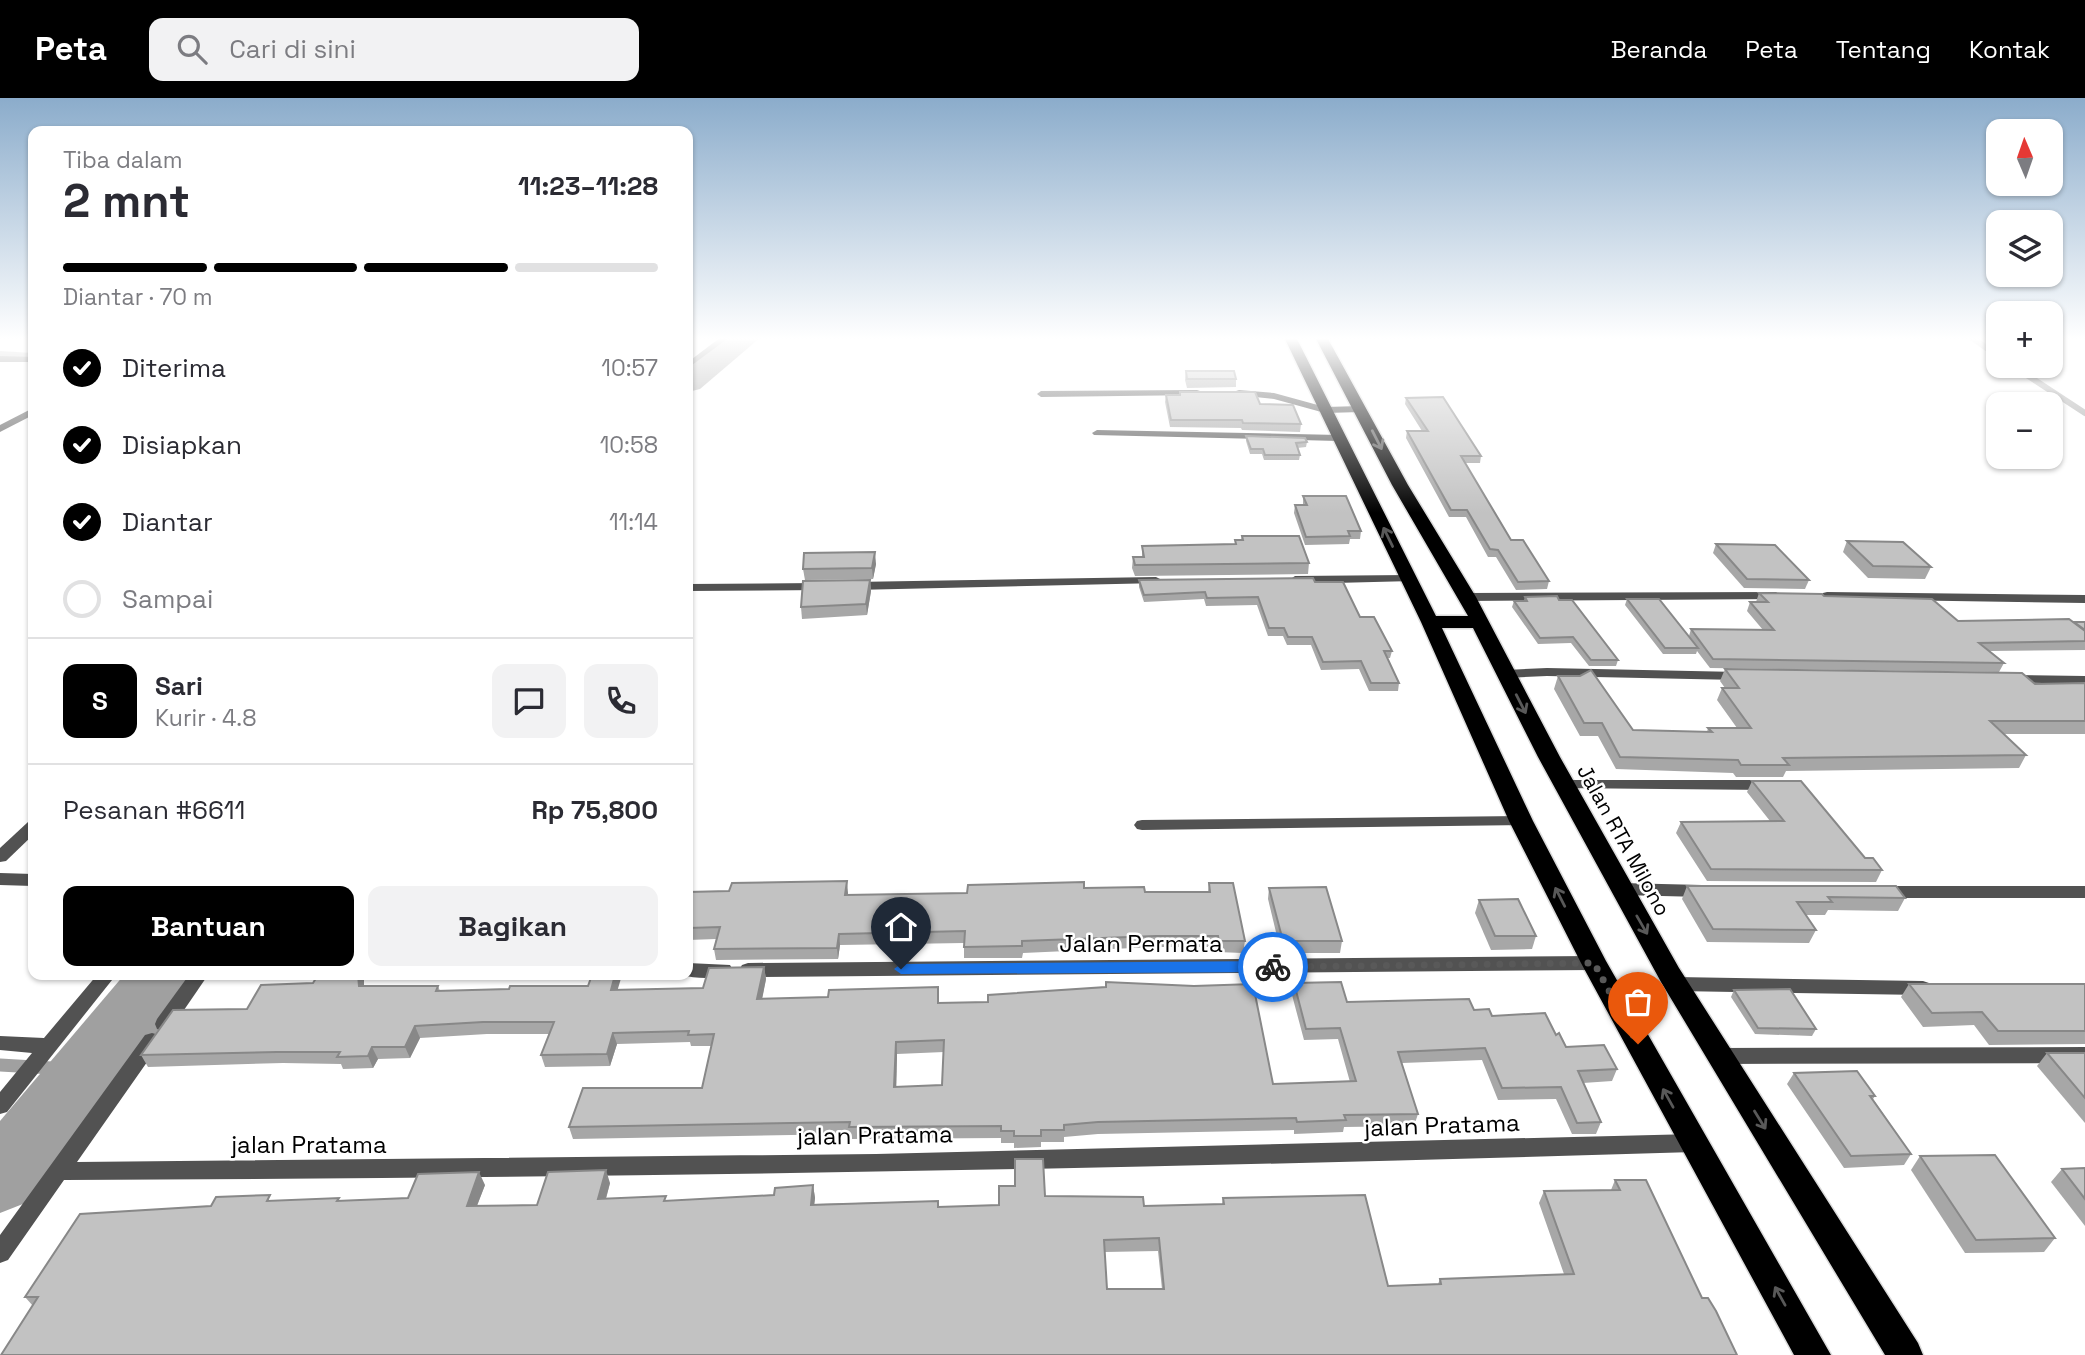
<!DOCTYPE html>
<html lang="id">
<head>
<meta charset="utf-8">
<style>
  :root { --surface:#fff; --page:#f2f2f3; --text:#2b2b33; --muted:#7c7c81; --line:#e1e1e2; --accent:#000 }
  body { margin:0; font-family:"Space Grotesk",sans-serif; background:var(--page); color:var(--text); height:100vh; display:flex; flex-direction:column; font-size:26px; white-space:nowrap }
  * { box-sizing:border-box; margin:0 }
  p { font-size:23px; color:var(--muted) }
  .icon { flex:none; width:38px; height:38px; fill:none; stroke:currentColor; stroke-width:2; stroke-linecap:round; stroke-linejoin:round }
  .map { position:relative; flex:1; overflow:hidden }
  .sheet { position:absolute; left:28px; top:28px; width:665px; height:854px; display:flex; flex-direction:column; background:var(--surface); border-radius:14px; box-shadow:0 2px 5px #0004 }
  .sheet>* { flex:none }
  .needle { width:46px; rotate:358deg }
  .buttons { position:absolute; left:1986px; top:21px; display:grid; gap:14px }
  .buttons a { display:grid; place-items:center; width:77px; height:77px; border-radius:14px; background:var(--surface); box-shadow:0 2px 5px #0004; font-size:35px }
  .pin { position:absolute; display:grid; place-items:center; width:60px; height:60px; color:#fff; margin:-72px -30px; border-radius:50% 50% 50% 0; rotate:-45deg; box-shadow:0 0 7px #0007 }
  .pin .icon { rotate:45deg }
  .courier { position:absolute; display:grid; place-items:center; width:70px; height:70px; margin:-35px; border:5px solid #1a73e8; border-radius:50%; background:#fff; color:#222; box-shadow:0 2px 9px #0007 }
  .headline em { font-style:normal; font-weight:700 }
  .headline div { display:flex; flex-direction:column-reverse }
  .headline { display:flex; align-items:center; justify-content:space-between; height:119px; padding:0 35px }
  h1 { font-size:46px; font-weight:700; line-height:52px }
  .bar { display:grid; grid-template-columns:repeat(4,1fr); gap:10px 7px; align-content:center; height:84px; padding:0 35px }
  .bar i { height:9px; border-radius:5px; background:var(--line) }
  .bar .on { background:var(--accent) }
  .bar p { grid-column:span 4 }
  .line { display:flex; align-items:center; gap:18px; padding:0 35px; border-top:2px solid var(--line) }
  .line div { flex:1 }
  .round { display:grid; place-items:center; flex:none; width:74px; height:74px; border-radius:14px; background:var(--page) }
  ol { padding:0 35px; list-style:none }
  li { display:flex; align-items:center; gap:21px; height:77px }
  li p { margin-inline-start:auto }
  li .icon { padding:7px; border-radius:50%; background:var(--accent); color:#fff; stroke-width:4 }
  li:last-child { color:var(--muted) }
  li i { width:38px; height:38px; border:4px solid var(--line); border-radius:50% }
  .primary-button { display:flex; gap:14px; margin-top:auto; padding:14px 35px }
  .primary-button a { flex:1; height:80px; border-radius:14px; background:var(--accent); color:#fff; font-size:28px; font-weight:700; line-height:80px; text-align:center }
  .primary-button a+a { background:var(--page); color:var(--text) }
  header { display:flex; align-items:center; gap:42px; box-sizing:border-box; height:98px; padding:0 35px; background:var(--accent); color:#fff }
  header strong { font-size:33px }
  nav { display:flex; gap:38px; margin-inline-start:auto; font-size:24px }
  .search { width:490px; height:63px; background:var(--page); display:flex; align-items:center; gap:18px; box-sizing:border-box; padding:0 24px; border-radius:14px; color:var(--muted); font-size:26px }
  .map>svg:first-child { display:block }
</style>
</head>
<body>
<header>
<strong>Peta</strong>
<div class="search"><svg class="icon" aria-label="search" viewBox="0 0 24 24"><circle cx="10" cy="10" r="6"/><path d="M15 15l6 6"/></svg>Cari di sini</div>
<nav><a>Beranda</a><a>Peta</a><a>Tentang</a><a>Kontak</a></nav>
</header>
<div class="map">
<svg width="2085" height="1257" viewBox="0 0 2085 1257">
  <rect width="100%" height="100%" fill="#fff"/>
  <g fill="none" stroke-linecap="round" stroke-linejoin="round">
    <!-- stream-far1 -->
    <g stroke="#a0a0a0" stroke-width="6">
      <path d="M1971 239 1998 258"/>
      <path d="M0 256 33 258"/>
      <path d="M2013 268 2085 315"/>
    </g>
    <!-- stream -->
    <path stroke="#a0a0a0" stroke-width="13" d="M0 967 86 972"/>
    <!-- river -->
    <g fill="#a0a0a0" fill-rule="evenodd">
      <path d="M727 239H761L700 291 688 294V269Z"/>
      <path d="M124 877H195L186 895 28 1104 0 1115V1023Z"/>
    </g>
    <defs>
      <path id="highway" d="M1284 239H1296L1436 518H1468L1392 387 1315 239H1327L1408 387 1476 499 1560 659 1679 870 1918 1245 1923 1257H1885L1661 884 1538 659 1473 530H1442L1533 723 1606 863 1831 1257H1794L1581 865 1509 723 1421 524Z"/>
    </defs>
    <!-- highway casing -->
    <use href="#highway" stroke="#dbdbdb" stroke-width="3"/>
    <!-- lane -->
    <g fill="#525252" fill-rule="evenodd">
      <path d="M1197 292 1200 293V297L1041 299 1037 296 1041 293Z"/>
      <path d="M1239 292 1274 295 1325 309 1361 308 1366 311 1361 314 1325 315 1274 301 1236 297V293Z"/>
      <path d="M1564 682H1769L1776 687 1769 692 1559 690 1557 687Z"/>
      <path d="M1521 718 1526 719 1529 723 1526 727 1142 732 1137 731 1134 727 1137 723 1142 722Z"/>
    </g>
    <!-- street -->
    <g fill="#525252" fill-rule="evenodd">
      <path d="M721 239H730L688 270V264Z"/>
      <path d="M0 258 33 259V264H0Z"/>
      <path d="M33 310V317L0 334V327Z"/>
      <path d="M1097 332 1339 337 1344 340 1339 343 1094 337 1092 335Z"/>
      <path d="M1409 477 1415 481 1413 483 1295 486 1289 482 1295 478Z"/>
      <path d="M1156 479 1160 481V485L854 492 848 488 854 484Z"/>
      <path d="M820 485 824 486V492L688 493V486Z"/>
      <path d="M1776 494 1782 498 1780 501 1467 503 1461 499 1467 495Z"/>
      <path d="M1827 494 2085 497V505L1823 501 1821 498 1823 495Z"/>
      <path d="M1547 570 1739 574 1746 578 1739 582 1547 578 1506 580 1499 576 1506 572Z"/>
      <path d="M2012 577 2085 578V586L2007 584 2005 581 2007 578Z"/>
      <path d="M33 723V737L6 763 0 764V750L28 724Z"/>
      <path d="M0 775 33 776V788L0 787Z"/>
      <path d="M1621 785 1702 787 1708 789 1710 793 1708 797 1702 799 1621 797 1615 795 1613 791 1615 787Z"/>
      <path d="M1883 788H2085V800H1883L1877 798 1875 794 1877 790Z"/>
      <path d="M1594 858 1600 860 1603 865 1600 870 1594 872 748 879 742 877 739 872 742 867 748 865Z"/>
      <path d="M688 865 730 867 733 872 730 877C717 881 695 881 682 877H688Z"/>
      <path d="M97 877H116L7 1014 0 1016V994L32 955 0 952V938L44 940Z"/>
      <path d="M189 877H208L171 931 164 933 157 931 155 926 157 921Z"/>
      <path d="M1676 879 1923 883 1929 885 1932 890 1929 895 1923 897 1676 893 1670 891 1667 886 1670 881Z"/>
      <path d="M152 935 159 937 161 942 159 947 77 1064 876 1056 1694 1036 1701 1039 1704 1045 1701 1051 1694 1054C1151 1071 608 1080 64 1082L8 1162 0 1165V1137L145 937Z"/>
      <path d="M2085 949V965L1721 966 1714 963 1711 958 1714 953 1721 950Z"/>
    </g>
    <!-- highway -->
    <use href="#highway" fill="#000" fill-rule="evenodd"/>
  </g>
  <!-- wall -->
  <g fill="#a7a7a7" fill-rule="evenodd">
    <path d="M1186 273 1236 281V289L1187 290 1185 282Z"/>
    <path d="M1180 294 1260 306 1301 326 1300 334 1242 332 1241 330 1170 329 1165 304 1166 297H1179Z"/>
    <path d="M1406 300 1481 358 1480 365H1465L1511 442 1549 483 1547 491 1516 492 1496 459H1488L1466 419H1449L1406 340 1407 333H1422L1405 306Z"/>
    <path d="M1246 338 1307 344 1306 349 1297 350 1300 357 1299 362H1264L1262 356H1250L1246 343Z"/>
    <path d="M1303 398 1361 433 1360 441H1350L1349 446 1305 447 1294 415 1295 407H1303Z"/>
    <path d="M1242 438 1309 465 1308 476 1135 478 1132 470 1133 459H1142V448L1235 446V442H1241Z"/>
    <path d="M1847 443 1931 469 1925 481 1868 480 1843 454Z"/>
    <path d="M1716 446 1809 482 1805 491 1744 490 1713 455Z"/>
    <path d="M876 466 873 481 805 482 803 471Z"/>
    <path d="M870 482 871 493 867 517 802 521 801 509Z"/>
    <path d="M1139 482 1315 484 1360 519 1392 553 1390 560H1387L1399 585 1398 593H1369L1359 571 1321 572 1311 547H1287L1283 538H1268L1257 507 1206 508 1204 501 1144 504 1139 489Z"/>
    <path d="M1759 495 1824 498 1958 523 2085 524V552L1990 553 2004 565 1999 574 1710 570 1697 553 1696 556H1663L1625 507 1627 501 1689 538 1691 531 1763 532 1747 513 1750 504H1756Z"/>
    <path d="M1525 499 1559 502 1618 562 1616 568H1589L1571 545 1538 546 1512 509 1514 503H1524Z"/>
    <path d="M1725 571 2035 586 2085 585V636H2004L2026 657 2019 670 1786 673 1783 679H1736L1733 675 1616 671 1598 638H1580L1554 591 1558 578 1633 632 1707 634 1708 630H1737L1717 602 1722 590H1725L1720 583Z"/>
    <path d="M1752 683 1882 772 1876 784 1707 783 1676 735 1681 724 1770 723 1747 694Z"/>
    <path d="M1209 785 1245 843 1243 855 1217 854V849H1156L1023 855 1022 860H964V845L840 847 838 861 716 862 714 851 716 841 688 842V794L848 795V797L967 795 1084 790 1145 794H1208Z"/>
    <path d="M1687 788 1905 800 1898 813 1828 812 1825 817H1806L1816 832 1809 845 1707 844 1682 801Z"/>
    <path d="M1269 790 1342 843 1340 855H1281L1268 801Z"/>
    <path d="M1479 802 1536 838 1532 851 1491 852 1475 815Z"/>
    <path d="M764 869 766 881 762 900 939 905 988 904 1106 889V884L1273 986 1350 984 1338 941 1304 942 1292 897 1294 885 1347 904 1474 912 1556 937 1566 949 1617 971 1612 983 1583 985 1601 1024 1596 1036H1572L1556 1001 1498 1002 1482 962 1402 965 1418 1016 1414 1028 1344 1029 1343 1034 1294 1036V1032L1098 1036 1064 1039V1044H1041V1049L1014 1050V1045H1001V1040L851 1041 850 1036 573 1041 569 1029 702 990 712 948H691L690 944 617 946 610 968 545 969 541 957 549 936H487L420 940 410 960 378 961 373 970 343 971 341 966 283 965 148 969 141 957 247 911 313 885 364 877V888H438L440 893 617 892 703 890ZM944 954 942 987 896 989 897 956Z"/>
    <path d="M1909 886H2085V946L1989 947 1974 927 1923 929 1901 899Z"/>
    <path d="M1734 892 1816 931 1812 938 1755 936 1731 899Z"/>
    <path d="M2047 955H2085V1025L2037 968Z"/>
    <path d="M1794 975 1875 998 1873 1001 1911 1056 1904 1067 1844 1070 1787 986Z"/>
    <path d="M1920 1058 2055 1140 2044 1154 1965 1155 1911 1072Z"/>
    <path d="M2085 1070V1128L2051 1084 2062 1071Z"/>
    <path d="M1615 1082 1702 1200 33 1208 25 1199 211 1108 273 1103H340L408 1100 485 1087 477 1108 537 1107 610 1085 606 1101 667 1103 774 1097 813 1087 815 1100 814 1106 938 1103 939 1109 999 1107 1045 1098 1144 1108 1222 1106 1223 1100 1388 1188 1438 1186 1440 1181 1564 1176 1539 1105 1544 1093 1611 1092ZM1158 1153 1162 1191H1107L1105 1154Z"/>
  </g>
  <!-- shaded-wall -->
  <g fill="#888">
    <path d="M875 454 876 466 873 481 872 470Z"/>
    <path d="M870 482 871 493 867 517 866 506Z"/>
    <path d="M847 783 848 795 846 808 845 797Z"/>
    <path d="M839 836 840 847 838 861 837 850Z"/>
    <path d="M764 869 766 881 760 912 757 901Z"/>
    <path d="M358 877H364V900L359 888Z"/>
    <path d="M615 877H622L614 904 611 892Z"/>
    <path d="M415 928 420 940 410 960 405 949Z"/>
    <path d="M613 935 617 946 610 968 607 956Z"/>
    <path d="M896 944 897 956 896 1001 894 989Z"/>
    <path d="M372 949 378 961 373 970 368 958Z"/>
    <path d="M606 1072 610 1085 602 1114 598 1101Z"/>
    <path d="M479 1074 485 1087 472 1120 467 1108Z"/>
    <path d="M813 1087 815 1100 813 1119 811 1107Z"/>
  </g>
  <!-- building -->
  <g fill="#c2c2c2" stroke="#888" stroke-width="2" fill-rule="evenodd">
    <path d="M1186 273H1234L1236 281H1187Z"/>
    <path d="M1180 294H1255L1260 306 1293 307 1301 326 1243 325 1242 322H1171L1166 297H1180Z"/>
    <path d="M1443 299 1481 358H1461L1511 442H1523L1549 483 1518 484 1498 452 1490 451 1467 412H1451L1407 333H1428L1406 300Z"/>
    <path d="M1246 338 1305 340 1307 344 1296 345 1300 357H1265L1263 351H1251Z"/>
    <path d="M1303 398H1346L1361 433H1348L1350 438 1306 439 1295 407H1307Z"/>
    <path d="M1242 438H1299L1309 465 1135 467 1133 459H1144L1142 448 1236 446 1235 442H1243Z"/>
    <path d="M1847 443 1903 444 1931 469 1873 468Z"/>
    <path d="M1716 446 1775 447 1809 482 1747 481Z"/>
    <path d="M875 454 872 470 803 471 804 455Z"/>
    <path d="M1313 480 1315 484H1343L1360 519H1374L1392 553H1384L1399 585H1371L1361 563 1323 564 1312 539H1288L1284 530H1269L1258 499 1207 500 1205 494 1144 497 1139 482Z"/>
    <path d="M870 482 866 506 801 509 803 483Z"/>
    <path d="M1759 495 1822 496 1824 498 1932 501 1958 523 2069 521 2085 533V543L1979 545 2004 565 1713 561 1691 531 1774 532 1750 504H1768Z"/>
    <path d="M1557 498 1559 502H1572L1618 562H1591L1573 539 1540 540 1514 503H1527L1525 499Z"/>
    <path d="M1627 501H1659L1698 550H1665Z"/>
    <path d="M2074 524H2085V532Z"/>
    <path d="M1725 571 2022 575 2035 586 2085 585V623H1990L2026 657 1783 660 1789 667H1741L1738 662 1620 659 1602 625H1584L1558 578H1580L1591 572 1633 632 1712 634 1708 630H1751L1722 590H1739Z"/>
    <path d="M1752 683H1801L1865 760H1873L1882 772 1711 771 1681 724 1784 723Z"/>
    <path d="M847 783 845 797 967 795 968 787 1084 784V790L1144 789 1145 794H1210L1209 785H1233L1245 843H1219L1218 838H1156L1022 843V848L964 849 965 833 839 836 837 850 714 851 720 829 688 830V794L729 793 732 785Z"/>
    <path d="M1687 788H1896L1905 800 1828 799 1832 804H1797L1816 832 1713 831Z"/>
    <path d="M1326 789 1342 843H1283L1269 790Z"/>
    <path d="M1518 801 1536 838H1495L1479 802Z"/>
    <path d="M764 869 757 901 828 899 829 892 938 889V905L988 904V897L1106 889V884L1194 888 1253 886 1273 986 1356 983 1340 930 1306 931 1294 885 1341 884 1347 904 1469 901 1474 912 1489 911 1492 918 1545 915 1556 937 1559 935 1566 949 1604 947 1617 971 1578 973 1601 1024 1577 1025 1561 989 1502 990 1485 950 1398 954 1418 1016 1344 1017 1346 1022 1297 1024 1296 1020 1098 1024 1064 1027V1032H1041V1038H1014V1033H1001V1028L849 1029 850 1024 569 1029 583 990H702L714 936 688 937 689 933 613 935 607 956 541 957 554 924H483L415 928 405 949H372L368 958 337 959 340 954H277L141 957 173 912 247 911 261 887 313 885 318 877H358L359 888H438L436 893 509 891 510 888H588L592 877H615L611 892 703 890 709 870ZM944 942 942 987 894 989 896 944Z"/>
    <path d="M1909 886H2085V933H1998L1982 914 1932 915Z"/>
    <path d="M1790 891 1816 931 1758 930 1734 892Z"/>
    <path d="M2047 955H2085V1000Z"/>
    <path d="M1857 973 1875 998H1870L1911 1056 1851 1058 1794 975Z"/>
    <path d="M1995 1057 2055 1140 1976 1142 1920 1058Z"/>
    <path d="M1015 1061H1043L1045 1098 1143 1099 1144 1108 1224 1106 1223 1100 1365 1097 1388 1188 1441 1186 1440 1181 1574 1176 1544 1093 1620 1092 1615 1082H1646L1702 1200H1708L1716 1213 1737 1257H1L38 1199H25L80 1116 211 1108 216 1099 270 1097 267 1103 339 1100 337 1103 408 1100 418 1076 479 1074 467 1108 537 1107 548 1074 606 1072 598 1101 666 1098 664 1103 774 1097 775 1090 813 1087 811 1107 938 1103V1109L999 1107V1088H1015ZM1159 1140 1164 1191H1107L1104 1142Z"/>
    <path d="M2085 1070V1101L2062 1071Z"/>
  </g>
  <!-- one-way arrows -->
  <defs><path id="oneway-shaft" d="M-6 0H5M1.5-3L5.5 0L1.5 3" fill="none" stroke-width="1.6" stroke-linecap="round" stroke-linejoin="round" transform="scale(1.75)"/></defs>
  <g stroke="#595959">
    <use href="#oneway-shaft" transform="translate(1377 342) rotate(63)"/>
    <use href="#oneway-shaft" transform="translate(1388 439) rotate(-116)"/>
    <use href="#oneway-shaft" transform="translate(1521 606) rotate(63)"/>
    <use href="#oneway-shaft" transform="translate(1560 799) rotate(-117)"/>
    <use href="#oneway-shaft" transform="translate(1642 827) rotate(60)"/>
    <use href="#oneway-shaft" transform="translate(1668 1000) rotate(-119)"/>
    <use href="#oneway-shaft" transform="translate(1760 1022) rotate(58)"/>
    <use href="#oneway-shaft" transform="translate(1780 1198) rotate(-119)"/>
  </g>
  <!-- sky -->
  <linearGradient id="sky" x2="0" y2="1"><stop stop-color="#8baccb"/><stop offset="0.58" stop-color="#fff"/><stop offset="1" stop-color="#fff" stop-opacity="0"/></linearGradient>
  <rect width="2085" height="415" fill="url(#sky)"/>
  <!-- route -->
  <path fill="#1a73e8" d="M1273 863 1280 869 1273 874 901 876 894 871 901 866Z"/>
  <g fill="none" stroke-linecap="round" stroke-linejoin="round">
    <!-- done -->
    <path stroke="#595959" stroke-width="7" stroke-dasharray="0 12.6" d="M1273 869 1594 865 1638 946"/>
  </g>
  <g text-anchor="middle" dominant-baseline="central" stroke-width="5" stroke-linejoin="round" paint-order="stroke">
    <!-- street labels -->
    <g font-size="21" fill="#000" stroke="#fff">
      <text transform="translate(1624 742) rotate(61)">Jalan RTA Milono</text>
    </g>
    <!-- near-street labels -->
    <g font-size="24" fill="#000" stroke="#fff">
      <text x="1141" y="845">Jalan Permata</text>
      <text transform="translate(1442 1027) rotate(-2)">jalan Pratama</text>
      <text transform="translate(875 1037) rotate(-1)">jalan Pratama</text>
      <text x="309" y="1046">jalan Pratama</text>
    </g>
  </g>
</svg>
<div class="buttons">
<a><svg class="needle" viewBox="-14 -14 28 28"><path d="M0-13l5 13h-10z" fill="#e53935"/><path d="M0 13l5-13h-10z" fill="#7c7c81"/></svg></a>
<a><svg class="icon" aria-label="layers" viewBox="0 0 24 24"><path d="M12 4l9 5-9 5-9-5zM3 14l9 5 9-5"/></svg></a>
<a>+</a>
<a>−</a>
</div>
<div class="pin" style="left:1638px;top:946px;background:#ea580c"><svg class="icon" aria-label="bag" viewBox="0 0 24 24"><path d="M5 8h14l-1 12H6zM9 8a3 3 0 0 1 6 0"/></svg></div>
<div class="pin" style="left:901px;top:871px;background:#1f2937"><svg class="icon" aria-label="home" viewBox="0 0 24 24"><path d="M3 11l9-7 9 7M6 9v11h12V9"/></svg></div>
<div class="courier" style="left:1273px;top:869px"><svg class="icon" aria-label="bike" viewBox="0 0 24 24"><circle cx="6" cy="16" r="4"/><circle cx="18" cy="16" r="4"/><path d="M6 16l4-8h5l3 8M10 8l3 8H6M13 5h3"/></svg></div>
<section class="sheet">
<div class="headline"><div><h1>2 mnt</h1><p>Tiba dalam</p></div><em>11:23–11:28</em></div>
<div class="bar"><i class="on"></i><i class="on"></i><i class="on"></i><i></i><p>Diantar · 70 m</p></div>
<ol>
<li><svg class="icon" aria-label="check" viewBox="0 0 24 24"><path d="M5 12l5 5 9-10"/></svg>Diterima<p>10:57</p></li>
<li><svg class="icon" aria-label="check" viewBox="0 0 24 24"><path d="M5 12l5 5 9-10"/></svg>Disiapkan<p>10:58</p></li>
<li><svg class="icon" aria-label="check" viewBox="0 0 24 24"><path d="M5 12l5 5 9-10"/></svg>Diantar<p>11:14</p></li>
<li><i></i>Sampai</li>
</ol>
<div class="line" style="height:126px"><b class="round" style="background:var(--accent);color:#fff">S</b><div><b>Sari</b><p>Kurir · 4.8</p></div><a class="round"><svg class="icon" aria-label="chat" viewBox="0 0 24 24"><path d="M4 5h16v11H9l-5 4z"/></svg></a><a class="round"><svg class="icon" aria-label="phone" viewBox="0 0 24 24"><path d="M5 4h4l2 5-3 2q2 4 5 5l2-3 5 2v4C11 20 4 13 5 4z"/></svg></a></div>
<div class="line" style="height:91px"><div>Pesanan #6611</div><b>Rp 75,800</b></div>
<div class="primary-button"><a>Bantuan</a><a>Bagikan</a></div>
</section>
</div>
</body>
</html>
